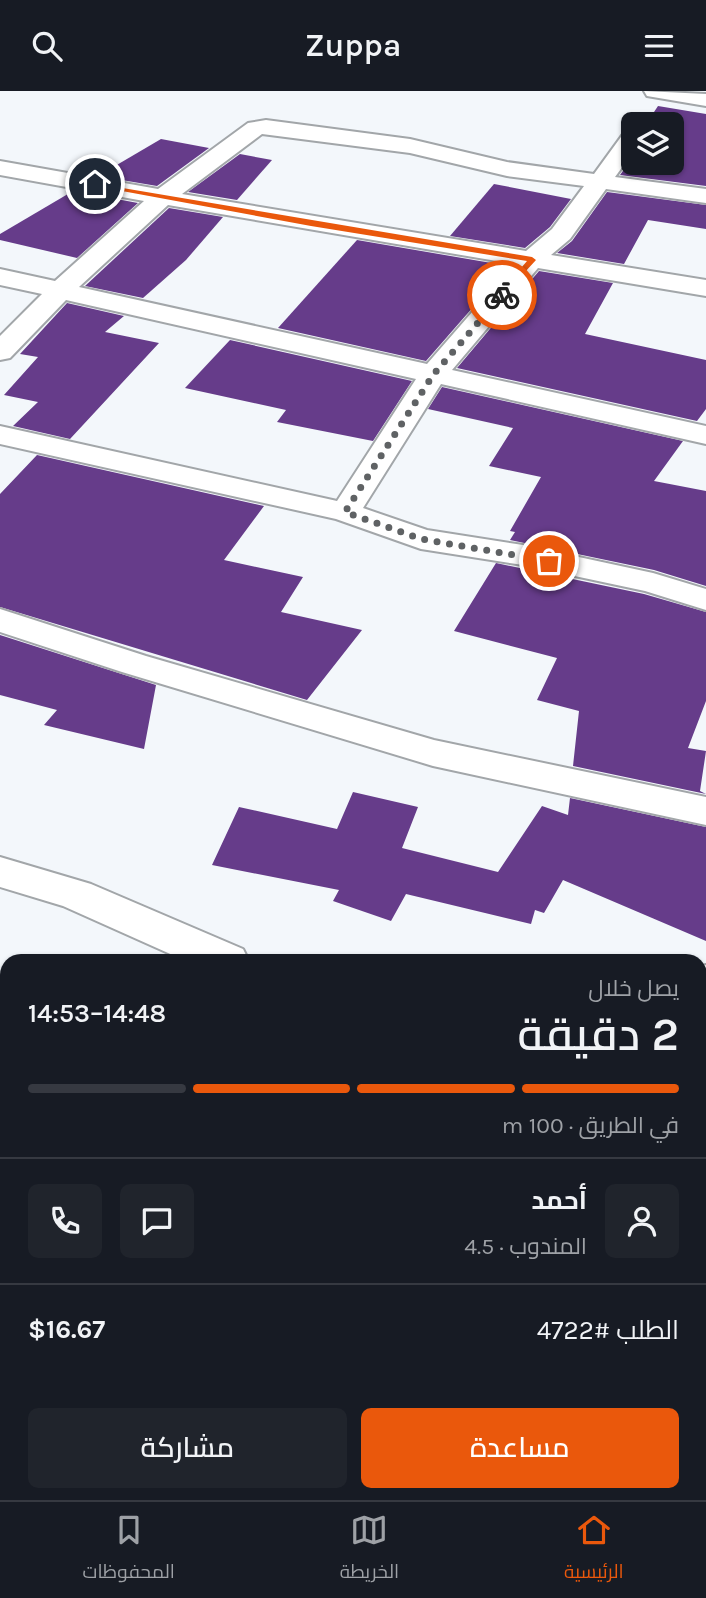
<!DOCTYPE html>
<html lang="ar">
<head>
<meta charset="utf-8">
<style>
  :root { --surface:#171b24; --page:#20242c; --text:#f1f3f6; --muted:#9ea1a6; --line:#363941; --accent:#ea580c }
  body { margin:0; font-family:Karla,Cairo,sans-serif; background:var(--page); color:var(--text); direction:rtl; height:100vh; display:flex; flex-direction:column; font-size:26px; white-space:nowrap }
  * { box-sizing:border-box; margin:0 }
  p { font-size:23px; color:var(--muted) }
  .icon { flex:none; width:38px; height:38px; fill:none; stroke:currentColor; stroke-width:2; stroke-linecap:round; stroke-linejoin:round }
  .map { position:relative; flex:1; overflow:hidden; direction:ltr }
  .side { position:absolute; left:0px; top:863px; width:707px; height:548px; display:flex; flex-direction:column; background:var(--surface); border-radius:21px 21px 0 0; box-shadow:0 2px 5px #0004; direction:rtl }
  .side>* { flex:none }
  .controls { position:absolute; left:621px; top:21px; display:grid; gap:14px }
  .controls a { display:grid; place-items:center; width:63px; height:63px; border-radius:10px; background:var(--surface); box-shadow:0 2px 5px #0004; font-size:35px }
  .pin { position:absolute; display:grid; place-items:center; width:60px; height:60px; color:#fff; margin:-30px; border:4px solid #fff; border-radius:50%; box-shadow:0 2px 7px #0007 }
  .courier { position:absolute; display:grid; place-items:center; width:70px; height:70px; margin:-35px; border:5px solid #ea580c; border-radius:50%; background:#fff; color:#222; box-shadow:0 2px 9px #0007 }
  .headline em { font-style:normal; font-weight:600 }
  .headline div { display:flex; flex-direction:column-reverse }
  .headline { display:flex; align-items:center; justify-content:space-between; height:119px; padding:0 28px }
  h1 { font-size:46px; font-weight:600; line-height:52px }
  .bar { display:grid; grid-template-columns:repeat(4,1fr); gap:10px 7px; align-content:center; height:84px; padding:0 28px }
  .bar i { height:9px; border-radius:5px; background:var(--line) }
  .bar .current { background:var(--accent) }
  .bar p { grid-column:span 4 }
  .line { display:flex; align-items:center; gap:18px; padding:0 28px; border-top:2px solid var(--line) }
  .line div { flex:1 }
  .round { display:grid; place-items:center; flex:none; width:74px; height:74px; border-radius:10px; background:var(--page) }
  .action { display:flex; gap:14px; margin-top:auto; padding:14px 28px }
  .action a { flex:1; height:80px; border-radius:10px; background:var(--accent); color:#fff; font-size:28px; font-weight:600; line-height:80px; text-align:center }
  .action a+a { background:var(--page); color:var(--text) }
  header { display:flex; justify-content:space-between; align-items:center; height:91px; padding:0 28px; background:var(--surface); font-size:32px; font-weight:600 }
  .menu { display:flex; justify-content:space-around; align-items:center; height:98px; border-top:2px solid var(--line); background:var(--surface); font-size:19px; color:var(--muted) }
  .menu a { display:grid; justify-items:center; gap:4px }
  .menu .current { color:var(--accent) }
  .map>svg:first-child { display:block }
</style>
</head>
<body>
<header><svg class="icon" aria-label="menu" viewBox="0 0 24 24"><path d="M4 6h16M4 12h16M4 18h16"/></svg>Zuppa<svg class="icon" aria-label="search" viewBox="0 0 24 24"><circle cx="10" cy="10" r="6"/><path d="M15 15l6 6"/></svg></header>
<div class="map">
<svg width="706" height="1409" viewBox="0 0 706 1409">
  <rect width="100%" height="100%" fill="#f3f7fb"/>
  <!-- building -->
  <g fill="#663c8a">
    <path d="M658 15 706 23V95L620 84 634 65V72H672V33H646Z"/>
    <path d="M161 48 209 57 157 95 98 85Z"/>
    <path d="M240 63 272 69 237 109 188 101Z"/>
    <path d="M494 93 571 108 550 136 525 157 450 145Z"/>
    <path d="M73 100 138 112 77 167 0 149V143Z"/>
    <path d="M607 101 706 114V138L648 129 624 173 557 162 572 150Z"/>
    <path d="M169 117 223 126 186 169 143 207 85 195Z"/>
    <path d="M357 149 509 175 426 270 278 237Z"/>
    <path d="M539 180 613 192 585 243 706 269V318L697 330 457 277Z"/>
    <path d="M67 212 124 225 105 241 159 252 70 348 13 335 38 311 4 304 38 266 20 263Z"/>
    <path d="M230 249 412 290 373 350 277 331 286 319 185 297Z"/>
    <path d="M442 296 683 350 654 390 706 400V495L654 479 510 449 515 441 510 440 541 386 489 375 513 337 428 318Z"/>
    <path d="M37 364 264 415 224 469 303 486 281 521 362 539 307 609 0 516V403Z"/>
    <path d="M496 472 644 503 706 521V610L688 657 706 660 700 700 706 703 573 675 579 620 537 609 557 567 454 540Z"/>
    <path d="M0 544 156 594 144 658 44 634 57 619 0 604Z"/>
    <path d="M353 701 418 716 402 757 498 781 542 715 568 724 570 707 706 736V850L563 789 544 822 535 819 531 833 406 803 391 830 333 810 339 799 212 774 239 716 337 738Z"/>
  </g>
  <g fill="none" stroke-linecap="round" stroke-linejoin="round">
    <defs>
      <g id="minor">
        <path d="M644 0 706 3V15L647 5Z"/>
        <path d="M266 29 410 48 507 71 594 83 626 39 634 37V60L615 86 706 98V112L606 98 570 148 551 164 706 189V205L538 177 452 279 706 335V353L441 293 363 417 427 439 523 454 653 482 706 498V519L645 500 523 474 421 458 336 428 0 353V335L337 410 416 288 66 209 10 267 0 269V245L42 203 0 194V178L55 190 144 110 0 84V70L158 98 248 32ZM262 43 410 62 507 85 584 95 552 138 526 160 182 103ZM168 114 514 173 427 273 79 196Z"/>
        <path d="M0 518 146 565 434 649 706 706V734L433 675 122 581 0 541Z"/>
        <path d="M0 766 91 793 243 858 249 870H186L63 815 0 796Z"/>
        <path d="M706 874V928L700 930V876Z"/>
        <path d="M700 970 706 971V1009L700 1008Z"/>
        <path d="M0 1123 7 1125V1170L0 1168Z"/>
        <path d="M700 1372 706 1374V1409H676L674 1404H700Z"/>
        <path d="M580 1404H636L635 1409H579Z"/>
      </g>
    </defs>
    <!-- minor casing -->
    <use href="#minor" stroke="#a2a6a9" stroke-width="4"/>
    <!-- minor -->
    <use href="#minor" fill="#fff" fill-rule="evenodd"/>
  </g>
  <!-- route -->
  <path fill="#ea580c" d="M93 92 532 166 536 169 502 206 498 204 527 170 311 135 95 95Z"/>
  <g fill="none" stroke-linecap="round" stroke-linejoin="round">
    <!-- done -->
    <path stroke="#5f6264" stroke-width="7" stroke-dasharray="0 12.6" d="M502 204 433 284 345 421 421 448 549 470"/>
  </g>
</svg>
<div class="controls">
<a><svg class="icon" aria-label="layers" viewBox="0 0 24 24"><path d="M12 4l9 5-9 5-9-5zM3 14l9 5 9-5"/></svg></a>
</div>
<div class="pin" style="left:549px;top:470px;background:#ea580c"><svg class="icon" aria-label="bag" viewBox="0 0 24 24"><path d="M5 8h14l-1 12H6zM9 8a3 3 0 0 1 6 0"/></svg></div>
<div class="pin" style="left:95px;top:93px;background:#1f2937"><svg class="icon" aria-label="home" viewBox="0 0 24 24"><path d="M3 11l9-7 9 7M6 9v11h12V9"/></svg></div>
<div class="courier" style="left:502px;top:204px"><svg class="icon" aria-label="bike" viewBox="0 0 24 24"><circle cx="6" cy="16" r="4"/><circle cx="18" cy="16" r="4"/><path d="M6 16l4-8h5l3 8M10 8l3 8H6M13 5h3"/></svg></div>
<section class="side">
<div class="headline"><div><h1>2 دقيقة</h1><p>يصل خلال</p></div><em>14:48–14:53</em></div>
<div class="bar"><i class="current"></i><i class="current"></i><i class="current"></i><i></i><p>في الطريق · 100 m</p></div>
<div class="line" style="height:126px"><a class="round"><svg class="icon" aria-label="person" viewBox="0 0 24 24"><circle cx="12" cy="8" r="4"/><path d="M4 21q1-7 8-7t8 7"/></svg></a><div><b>أحمد</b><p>المندوب · 4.5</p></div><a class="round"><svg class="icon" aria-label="chat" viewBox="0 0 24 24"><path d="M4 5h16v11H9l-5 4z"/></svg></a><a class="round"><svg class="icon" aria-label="phone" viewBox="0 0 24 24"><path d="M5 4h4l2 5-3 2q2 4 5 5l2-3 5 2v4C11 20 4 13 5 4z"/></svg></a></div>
<div class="line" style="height:91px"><div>الطلب #4722</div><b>$16.67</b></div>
<div class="action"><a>مساعدة</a><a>مشاركة</a></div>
</section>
</div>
<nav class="menu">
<a class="current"><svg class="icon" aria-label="home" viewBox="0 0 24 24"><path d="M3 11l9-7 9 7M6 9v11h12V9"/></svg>الرئيسية</a>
<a><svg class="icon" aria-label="map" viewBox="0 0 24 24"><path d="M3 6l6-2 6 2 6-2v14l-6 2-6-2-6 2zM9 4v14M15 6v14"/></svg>الخريطة</a>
<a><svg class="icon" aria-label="saved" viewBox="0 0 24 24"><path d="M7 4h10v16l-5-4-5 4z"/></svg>المحفوظات</a>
</nav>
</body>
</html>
